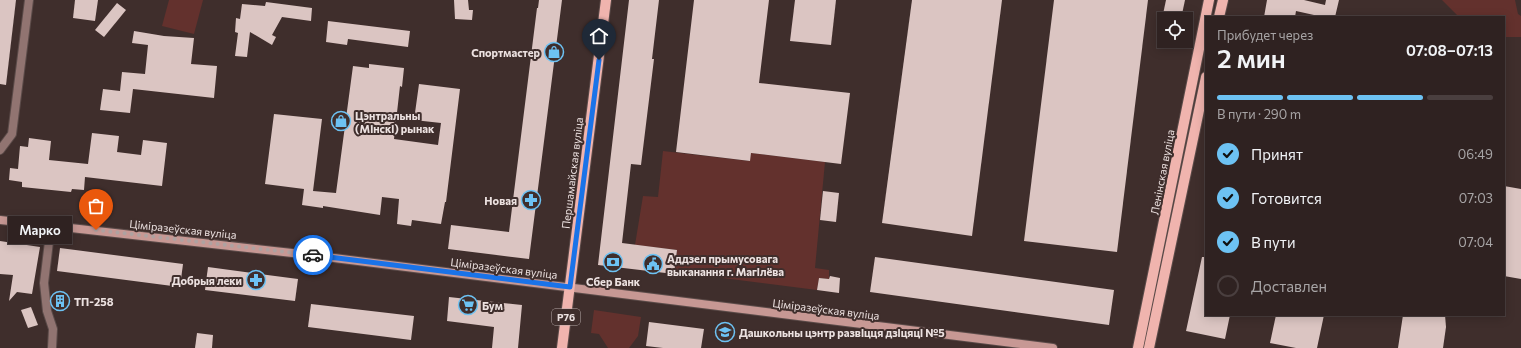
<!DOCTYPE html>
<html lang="ru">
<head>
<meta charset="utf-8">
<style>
  :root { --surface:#2f2221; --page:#3b2f2e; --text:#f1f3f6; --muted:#a7a4a5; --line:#4a3f3f; --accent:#6dc2f3 }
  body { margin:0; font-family:Commissioner,sans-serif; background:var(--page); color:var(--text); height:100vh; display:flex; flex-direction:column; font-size:15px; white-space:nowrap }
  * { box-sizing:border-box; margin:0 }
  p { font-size:13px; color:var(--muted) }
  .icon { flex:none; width:22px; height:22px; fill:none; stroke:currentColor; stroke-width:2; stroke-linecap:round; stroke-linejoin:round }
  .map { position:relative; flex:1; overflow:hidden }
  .details { position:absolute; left:1205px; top:16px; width:300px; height:300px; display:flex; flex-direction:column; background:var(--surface); border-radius:0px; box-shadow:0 2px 10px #0003,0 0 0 1px var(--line) }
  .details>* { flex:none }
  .controls { position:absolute; left:1157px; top:12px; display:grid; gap:8px }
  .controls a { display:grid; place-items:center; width:36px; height:36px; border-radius:0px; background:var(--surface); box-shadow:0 2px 10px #0003,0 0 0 1px var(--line); font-size:20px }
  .pin { position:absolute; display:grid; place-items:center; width:34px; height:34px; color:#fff; margin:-41px -17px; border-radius:50% 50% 50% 0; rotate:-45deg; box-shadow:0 0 4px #0007 }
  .pin .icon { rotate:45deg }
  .courier { position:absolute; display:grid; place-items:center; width:40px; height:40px; margin:-20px; border:3px solid #1a73e8; border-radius:50%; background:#fff; color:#222; box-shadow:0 1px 5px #0007 }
  .bubble { position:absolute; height:28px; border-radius:0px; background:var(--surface); box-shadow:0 2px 10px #0003,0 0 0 1px var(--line); font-size:13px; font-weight:600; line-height:28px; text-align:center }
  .headline em { font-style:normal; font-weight:600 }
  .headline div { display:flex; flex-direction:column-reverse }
  .headline { display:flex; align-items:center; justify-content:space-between; height:68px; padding:0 12px }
  h1 { font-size:26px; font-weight:600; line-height:30px }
  .bar { display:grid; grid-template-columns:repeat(4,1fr); gap:6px 4px; align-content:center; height:48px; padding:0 12px }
  .bar i { height:5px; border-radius:3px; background:var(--line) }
  .bar .current { background:var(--accent) }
  .bar p { grid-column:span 4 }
  ol { padding:0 12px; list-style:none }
  li { display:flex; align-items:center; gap:12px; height:44px }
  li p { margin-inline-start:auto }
  li .icon { padding:4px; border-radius:50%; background:var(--accent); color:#111; stroke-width:4 }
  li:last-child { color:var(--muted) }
  li i { width:22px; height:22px; border:2px solid var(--line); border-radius:50% }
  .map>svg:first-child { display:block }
</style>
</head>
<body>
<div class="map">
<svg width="1521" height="348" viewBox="0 0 1521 348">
  <rect width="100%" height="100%" fill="#3f2e2c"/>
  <!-- green -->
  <g fill="#63312d">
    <path d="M169 0H203L194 34 162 26Z"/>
    <path d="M1442 0H1515L1518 14 1521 16V37H1504V17H1459Z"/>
    <path d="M663 151 749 161 751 153 825 162 815 268 829 270V279L819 278 817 290 675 272 677 250 635 245 643 196 658 197Z"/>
    <path d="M594 310 641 317 638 336 629 348H608L599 334 591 333Z"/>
  </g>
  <!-- building -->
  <g fill="#dbc5c2">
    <path d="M0 0H16L6 85 0 84Z"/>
    <path d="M75 0H98L95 21 73 18Z"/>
    <path d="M454 0H468L469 10H473L472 20 455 19Z"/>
    <path d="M539 0H562L529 259 448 249 451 225 509 232 537 8H538Z"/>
    <path d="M629 0H659L652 59H654L641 165 631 164 622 243 677 250 674 274 598 265Z"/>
    <path d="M694 0H769L759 83 850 93 841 164 751 153 750 161 676 152Z"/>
    <path d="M795 0H836L831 45 790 41Z"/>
    <path d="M912 0H1002L972 236 882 223Z"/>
    <path d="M1054 0H1148L1117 252 1024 241Z"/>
    <path d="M1166 0H1185L1181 19H1162Z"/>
    <path d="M1267 0H1304L1325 5 1326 0H1339L1335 17H1323L1296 11 1295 17H1264Z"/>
    <path d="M266 2 312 8 311 21 282 17 272 35 276 37 272 45 250 32 247 57 235 56 238 33 235 32 236 18 240 19 242 4 265 6Z"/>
    <path d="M117 3 126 10 104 37 95 30Z"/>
    <path d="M328 21 410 31 408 47 348 39 347 45 326 42Z"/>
    <path d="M134 31 164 36 194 38 191 64 217 66 214 98 133 89 130 113 100 110 103 89 120 91 122 72 145 74 148 45 132 43Z"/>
    <path d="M369 64 404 68 402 87 400 86 394 139 438 145 441 123 414 120 419 84 460 89 446 202H445L441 224 412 220 411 226 397 224 399 199 382 197 380 215 323 206V208L302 205 304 189 265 184 274 114 322 119 313 191 336 193 353 66 369 68Z"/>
    <path d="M92 133 119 136 117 152 141 155 143 140 167 143 162 186 85 177 84 190 72 189 71 192 22 187V182L9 180 10 168 18 169 20 146 28 147 29 138 51 141 49 160 88 164Z"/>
    <path d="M1504 186 1521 189V279L1504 276Z"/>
    <path d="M823 191 839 193 836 222 820 220Z"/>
    <path d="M0 241 40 247 32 294 17 292 9 301 13 275 0 274Z"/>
    <path d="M60 248 183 264 180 287 57 271Z"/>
    <path d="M875 257 1114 290 1109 325 870 292Z"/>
    <path d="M1202 257H1206V315H1230L1225 339 1186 331Z"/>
    <path d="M208 267 298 279 295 301 205 290Z"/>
    <path d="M830 276 840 278 839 293 817 290 819 278 829 279Z"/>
    <path d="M61 296H67L66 306 52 305 51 299Z"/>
    <path d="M449 297 522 305 518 348H492L494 327 447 321Z"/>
    <path d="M311 304 414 316 411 340 308 327Z"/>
    <path d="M31 307 38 325 28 328 21 310Z"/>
    <path d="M1276 315H1324L1317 348H1296L1270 343Z"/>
    <path d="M1403 315H1445L1446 327 1443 348H1398Z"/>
    <path d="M649 322 704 329 701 348H663L646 346Z"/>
    <path d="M197 333 213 335 212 348H195Z"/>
  </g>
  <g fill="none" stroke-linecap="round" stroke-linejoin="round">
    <defs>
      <g id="minor">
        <path d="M0 150 12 134 29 0"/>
        <path d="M51 225 44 283 47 311 53 329 52 348"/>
      </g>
      <path id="secondary" d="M0 220 310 255 1053 348"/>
      <g id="primary">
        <path d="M1219 17 1223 0"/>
        <path d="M562 348 606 0"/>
        <path d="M1138 348 1209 0"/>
        <path d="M1149 348 1206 77"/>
      </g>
    </defs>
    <!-- minor casing -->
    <use href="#minor" stroke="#5b4b49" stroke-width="10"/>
    <!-- secondary casing -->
    <use href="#secondary" stroke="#5b4b49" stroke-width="10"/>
    <!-- primary casing -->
    <use href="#primary" stroke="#5b4b49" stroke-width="12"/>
    <!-- minor -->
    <use href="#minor" stroke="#917471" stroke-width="8"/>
    <!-- secondary -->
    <use href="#secondary" stroke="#c79894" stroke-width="8"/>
    <!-- primary -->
    <use href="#primary" stroke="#f0b4ae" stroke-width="10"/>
  </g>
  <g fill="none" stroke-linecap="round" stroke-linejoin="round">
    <!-- done -->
    <path stroke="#afa2a1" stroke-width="4" stroke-dasharray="0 7.2" d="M96 230 313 255"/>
    <!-- route -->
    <path stroke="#1a73e8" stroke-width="5" d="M313 255 570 287 599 60"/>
  </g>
  <!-- icons -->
  <defs>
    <symbol id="shop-ring" viewBox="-11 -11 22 22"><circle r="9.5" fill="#3f2e2c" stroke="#6dc2f3" stroke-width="1.5"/><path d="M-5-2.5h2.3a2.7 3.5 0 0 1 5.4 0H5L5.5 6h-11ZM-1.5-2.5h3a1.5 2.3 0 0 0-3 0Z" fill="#6dc2f3"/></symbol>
    <symbol id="pharmacy-ring" viewBox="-11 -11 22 22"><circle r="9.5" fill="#3f2e2c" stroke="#6dc2f3" stroke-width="1.5"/><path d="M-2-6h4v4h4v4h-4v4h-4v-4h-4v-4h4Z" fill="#6dc2f3"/></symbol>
    <symbol id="bank-ring" viewBox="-11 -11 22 22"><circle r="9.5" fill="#3f2e2c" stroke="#6dc2f3" stroke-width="1.5"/><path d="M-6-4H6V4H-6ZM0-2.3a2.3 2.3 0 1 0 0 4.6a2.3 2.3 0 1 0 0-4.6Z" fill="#6dc2f3"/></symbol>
    <symbol id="civic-ring" viewBox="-11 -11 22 22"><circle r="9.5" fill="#3f2e2c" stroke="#6dc2f3" stroke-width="1.5"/><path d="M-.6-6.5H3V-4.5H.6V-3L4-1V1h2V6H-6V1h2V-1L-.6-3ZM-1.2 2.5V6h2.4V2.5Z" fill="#6dc2f3"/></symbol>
    <symbol id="building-ring" viewBox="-11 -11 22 22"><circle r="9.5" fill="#3f2e2c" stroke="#6dc2f3" stroke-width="1.5"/><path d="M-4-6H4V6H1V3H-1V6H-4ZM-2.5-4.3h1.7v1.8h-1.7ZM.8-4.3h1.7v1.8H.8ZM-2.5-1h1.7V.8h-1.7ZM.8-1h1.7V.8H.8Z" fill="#6dc2f3"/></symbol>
    <symbol id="supermarket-ring" viewBox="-11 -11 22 22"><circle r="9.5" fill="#3f2e2c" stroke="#6dc2f3" stroke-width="1.5"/><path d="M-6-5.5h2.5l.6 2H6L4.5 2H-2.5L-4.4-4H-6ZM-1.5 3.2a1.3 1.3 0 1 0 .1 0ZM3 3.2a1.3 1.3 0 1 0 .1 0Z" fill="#6dc2f3"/></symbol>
    <symbol id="school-ring" viewBox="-11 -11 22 22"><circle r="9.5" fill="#3f2e2c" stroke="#6dc2f3" stroke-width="1.5"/><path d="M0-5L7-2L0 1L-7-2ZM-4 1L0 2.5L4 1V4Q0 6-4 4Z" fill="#6dc2f3"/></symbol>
  </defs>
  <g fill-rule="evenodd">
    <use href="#shop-ring" x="543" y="41" width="22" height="22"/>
    <use href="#shop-ring" x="330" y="110" width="22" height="22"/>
    <use href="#pharmacy-ring" x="520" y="189" width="22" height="22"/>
    <use href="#bank-ring" x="602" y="251" width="22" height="22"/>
    <use href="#civic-ring" x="642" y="253" width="22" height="22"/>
    <use href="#pharmacy-ring" x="245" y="269" width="22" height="22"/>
    <use href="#building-ring" x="49" y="290" width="22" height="22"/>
    <use href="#supermarket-ring" x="457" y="294" width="22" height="22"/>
    <use href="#school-ring" x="714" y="321" width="22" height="22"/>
  </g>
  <g text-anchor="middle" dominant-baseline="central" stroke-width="4" stroke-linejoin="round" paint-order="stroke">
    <!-- shield labels -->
    <rect fill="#3f2e2c" stroke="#b8abaa" stroke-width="1" x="552" y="309" width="28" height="16" rx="3"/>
    <g font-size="10" font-weight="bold" fill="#ece1e0">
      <text x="566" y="317">Р76</text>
    </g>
    <!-- poi labels -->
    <g font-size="11" font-weight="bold" fill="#ece1e0" stroke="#3f2e2c" text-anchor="start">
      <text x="540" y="52" text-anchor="end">Спортмастер</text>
      <text x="355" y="115">Цэнтральны<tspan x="355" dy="13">(Мінскі) рынак</tspan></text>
      <text x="517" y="200" text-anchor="end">Новая</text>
      <text x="667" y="258">Аддзел прымусовага<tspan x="667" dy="13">выканання г. Магілёва</tspan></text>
      <text x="242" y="280" text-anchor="end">Добрыя леки</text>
      <text x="613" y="281" text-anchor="middle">Сбер Банк</text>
      <text x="74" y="301">ТП-258</text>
      <text x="482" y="305">Бум</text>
      <text x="739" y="332">Дашкольны цэнтр развіцця дзіцяці №5</text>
    </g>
    <!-- street labels -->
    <g font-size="11" fill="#ece1e0" stroke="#3f2e2c">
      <text transform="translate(1162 172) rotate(-79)">Ленінская вуліца</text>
      <text transform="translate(572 173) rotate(-83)">Першамайская вуліца</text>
      <text transform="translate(183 229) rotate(6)">Ціміразеўская вуліца</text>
      <text transform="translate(504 268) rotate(7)">Ціміразеўская вуліца</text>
      <text transform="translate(826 309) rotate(7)">Ціміразеўская вуліца</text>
    </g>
  </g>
</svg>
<div class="controls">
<a><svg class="icon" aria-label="locate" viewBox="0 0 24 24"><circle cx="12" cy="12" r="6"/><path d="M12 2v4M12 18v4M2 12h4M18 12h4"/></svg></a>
</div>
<div class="pin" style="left:96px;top:230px;background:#ea580c"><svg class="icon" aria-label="bag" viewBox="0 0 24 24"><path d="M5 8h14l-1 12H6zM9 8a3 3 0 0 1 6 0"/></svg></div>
<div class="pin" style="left:599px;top:60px;background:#1f2937"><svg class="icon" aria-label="home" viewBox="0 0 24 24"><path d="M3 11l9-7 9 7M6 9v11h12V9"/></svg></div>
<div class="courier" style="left:313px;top:255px"><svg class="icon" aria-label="car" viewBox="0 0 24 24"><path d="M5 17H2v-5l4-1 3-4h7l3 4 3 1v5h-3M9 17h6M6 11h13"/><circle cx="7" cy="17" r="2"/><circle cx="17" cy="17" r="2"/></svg></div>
<div class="bubble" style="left:8px;top:216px;width:64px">Марко</div>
<section class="details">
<div class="headline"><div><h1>2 мин</h1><p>Прибудет через</p></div><em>07:08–07:13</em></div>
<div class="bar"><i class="current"></i><i class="current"></i><i class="current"></i><i></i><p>В пути · 290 m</p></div>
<ol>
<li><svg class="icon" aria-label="check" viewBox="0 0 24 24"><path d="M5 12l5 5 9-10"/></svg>Принят<p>06:49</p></li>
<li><svg class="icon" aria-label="check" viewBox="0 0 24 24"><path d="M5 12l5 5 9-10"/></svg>Готовится<p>07:03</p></li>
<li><svg class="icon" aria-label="check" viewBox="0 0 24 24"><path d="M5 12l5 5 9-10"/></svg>В пути<p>07:04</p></li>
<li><i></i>Доставлен</li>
</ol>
</section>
</div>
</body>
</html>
